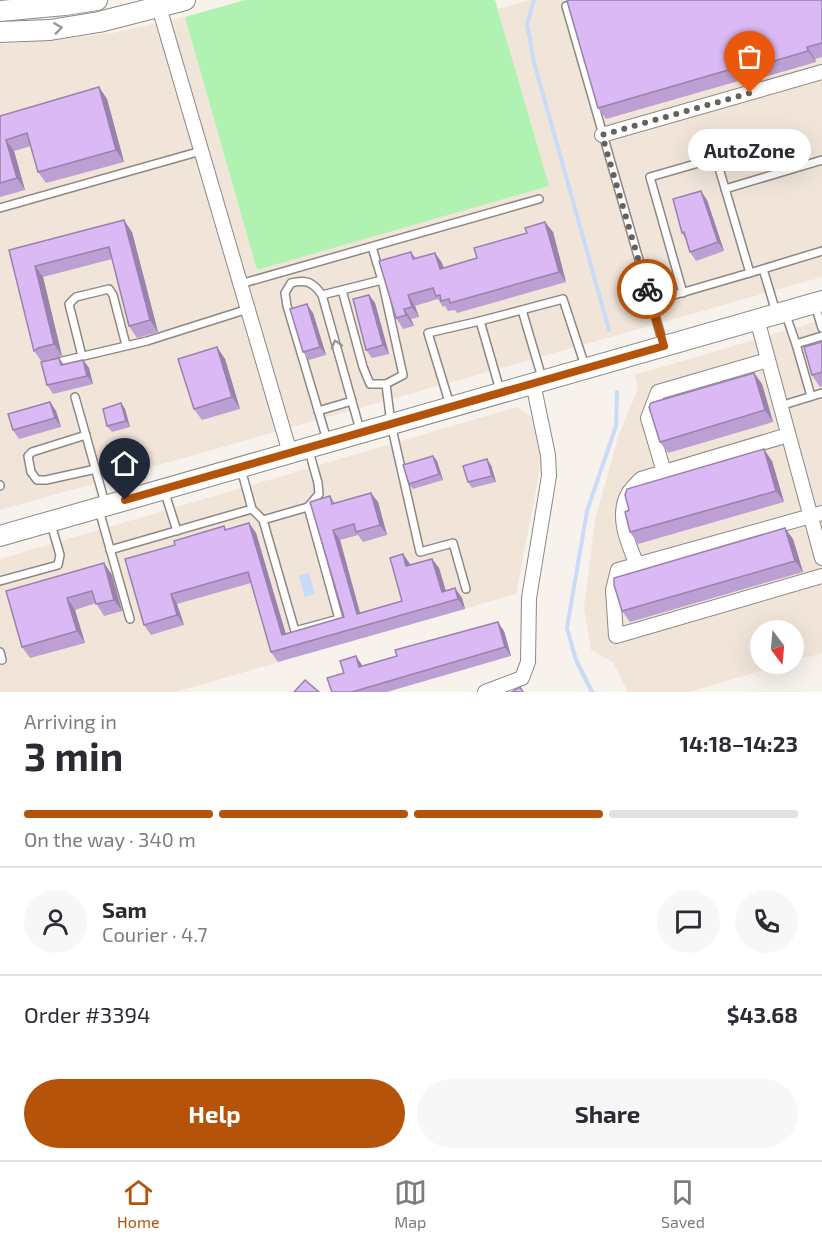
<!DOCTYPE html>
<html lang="en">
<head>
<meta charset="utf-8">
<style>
  :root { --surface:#fff; --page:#f7f7f7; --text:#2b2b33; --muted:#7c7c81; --line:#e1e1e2; --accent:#b45309 }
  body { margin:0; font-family:"Exo 2",sans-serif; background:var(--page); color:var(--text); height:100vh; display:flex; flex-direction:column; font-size:22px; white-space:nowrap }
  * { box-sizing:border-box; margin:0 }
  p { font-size:20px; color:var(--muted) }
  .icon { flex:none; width:33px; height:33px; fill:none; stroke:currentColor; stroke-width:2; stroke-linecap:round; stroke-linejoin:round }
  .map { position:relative; height:692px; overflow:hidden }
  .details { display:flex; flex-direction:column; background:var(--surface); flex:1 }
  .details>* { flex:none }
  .needle { width:39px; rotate:164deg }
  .controls { position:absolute; left:750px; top:620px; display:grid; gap:12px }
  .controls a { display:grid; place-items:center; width:54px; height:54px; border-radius:50%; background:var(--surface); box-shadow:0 6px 24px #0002; font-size:30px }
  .pin { position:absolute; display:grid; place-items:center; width:51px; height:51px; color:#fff; margin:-62px -26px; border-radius:50% 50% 50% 0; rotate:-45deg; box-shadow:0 0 6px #0007 }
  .pin .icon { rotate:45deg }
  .courier { position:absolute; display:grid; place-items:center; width:60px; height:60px; margin:-30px; border:4px solid #b45309; border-radius:50%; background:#fff; color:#222; box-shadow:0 2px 8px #0007 }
  .bubble { position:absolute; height:42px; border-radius:21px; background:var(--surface); box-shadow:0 6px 24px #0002; font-size:20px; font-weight:700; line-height:42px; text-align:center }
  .summary em { font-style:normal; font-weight:700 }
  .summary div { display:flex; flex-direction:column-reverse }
  .summary { display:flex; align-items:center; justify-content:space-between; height:102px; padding:0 24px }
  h1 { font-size:39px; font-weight:700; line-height:45px }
  .bar { display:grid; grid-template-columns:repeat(4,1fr); gap:9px 6px; align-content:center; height:72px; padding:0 24px }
  .bar i { height:8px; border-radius:4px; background:var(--line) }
  .bar .current { background:var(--accent) }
  .bar p { grid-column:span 4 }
  .line { display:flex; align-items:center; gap:15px; padding:0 24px; border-top:2px solid var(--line) }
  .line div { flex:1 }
  .round { display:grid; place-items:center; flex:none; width:63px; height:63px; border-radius:32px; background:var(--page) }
  .cta { display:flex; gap:12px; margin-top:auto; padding:12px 24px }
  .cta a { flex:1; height:69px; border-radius:36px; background:var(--accent); color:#fff; font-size:24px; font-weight:700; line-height:69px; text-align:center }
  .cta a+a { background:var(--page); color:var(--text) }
  .dock { display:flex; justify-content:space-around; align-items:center; height:84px; border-top:2px solid var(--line); background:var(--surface); font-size:16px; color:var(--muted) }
  .dock a { display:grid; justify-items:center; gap:3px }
  .dock .current { color:var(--accent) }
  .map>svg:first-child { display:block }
</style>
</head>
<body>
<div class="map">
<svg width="822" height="692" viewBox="0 0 822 692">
  <rect width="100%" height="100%" fill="#f7f2ec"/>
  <!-- built -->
  <g fill="#f1e5da">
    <path d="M531 0H822V277L0 510V44L55 40 113 33 185 17 257 270 548 186 498 9Z"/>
    <path d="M822 320V653L794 661V630H760V663H787L689 692H628L613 662 591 650 584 608 595 520 619 434 638 389 635 375Z"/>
    <path d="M517 407 533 418 541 464 516 594 175 692H0V559Z"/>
  </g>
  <!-- green -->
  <path fill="#aff2b2" d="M245 0H495L549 186 257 270 185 17Z"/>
  <!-- water -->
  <path fill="#c9dbf8" d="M309 573 315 594 305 597 299 576Z"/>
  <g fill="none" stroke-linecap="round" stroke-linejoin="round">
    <!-- stream -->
    <g stroke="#c9dbf8" stroke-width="4">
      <path d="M534 0 527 24 534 62 609 330"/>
      <path d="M592 692 576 660 567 628 587 511 616 426 617 392"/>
    </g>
    <defs>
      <g id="lane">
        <path d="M587 0 566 6 663 343"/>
        <path d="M725 189 822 160"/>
        <path d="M0 208 201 151"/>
        <path d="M372 247 382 280"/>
        <path d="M240 284 539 199"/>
        <path d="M683 293 650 177 716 158 750 273"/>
        <path d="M322 295 382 280 403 375 386 384H370L363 367 342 290"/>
        <path d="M650 302 763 269"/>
        <path d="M815 305 822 328"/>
        <path d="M522 310 542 378"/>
        <path d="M776 312 763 269 822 251"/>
        <path d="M786 315 796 344"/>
        <path d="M82 356 69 304 76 297 109 289 113 295 126 345"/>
        <path d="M54 363 147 341 248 309"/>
        <path d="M386 384 391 424 420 552 453 543 466 589"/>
        <path d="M500 390 480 321 563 299 585 366"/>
        <path d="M811 396 796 344 822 336"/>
        <path d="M75 397 105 503"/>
        <path d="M450 405 428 333 480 321"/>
        <path d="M780 406 822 393"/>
        <path d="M318 411 352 401"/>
        <path d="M86 435 32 452 28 456 31 472 37 480H46L96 469"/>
        <path d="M327 440 287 306 285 293 291 283C306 279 313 282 322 295L360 430"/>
        <path d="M241 469 252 509 263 520 295 631 339 619 308 507"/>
        <path d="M0 485V486"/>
        <path d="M164 490 177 531"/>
        <path d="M99 510 130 619"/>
        <path d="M263 520 308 507 319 494 318 483 309 451"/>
        <path d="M110 550 252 509"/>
        <path d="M0 581 58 565 60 555 51 524"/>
        <path d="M0 652 2 660"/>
      </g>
      <g id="street">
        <path d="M157 0 290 453"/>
        <path d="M602 135 822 72"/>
        <path d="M757 319 822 558"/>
        <path d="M664 472 648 418 658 392 768 360"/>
        <path d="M822 513 618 570 613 590 616 636 822 576"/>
        <path d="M637 565C628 543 616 517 628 494 631 489 637 483 641 479L788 435"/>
        <path d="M485 692 522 678 528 662 529 598 549 476 548 455 533 383"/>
      </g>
      <g id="secondary">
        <path d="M0 11 65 5 97 0"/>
        <path d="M0 32 50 30 99 22 185 0"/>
        <path d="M0 536 822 301"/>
      </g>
    </defs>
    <!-- lane casing -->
    <use href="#lane" stroke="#8d8883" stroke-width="10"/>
    <!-- street casing -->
    <use href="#street" stroke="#8d8883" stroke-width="16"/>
    <!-- secondary casing -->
    <use href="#secondary" stroke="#8d8883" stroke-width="22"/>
    <!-- lane -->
    <use href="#lane" stroke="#fff" stroke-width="7"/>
    <!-- street -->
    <use href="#street" stroke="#fff" stroke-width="14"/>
    <!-- secondary -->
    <use href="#secondary" stroke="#fff" stroke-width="20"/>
  </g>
  <!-- wall -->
  <g fill="#bc9fd3">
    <path d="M822 0V57L815 59 816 62 751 81 749 78 606 119 598 108Z"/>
    <path d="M107 99 124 162 46 183 38 172 31 146 14 151 25 190 0 197V116Z"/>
    <path d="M707 200 724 251 696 261 690 252 687 241 682 233Z"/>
    <path d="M132 232 158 332 137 338 129 326 112 259 43 277 62 356 46 360 44 361 59 358 64 364 83 360 89 368 93 384 53 394 47 385 42 362 34 351 9 250Z"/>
    <path d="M553 232 566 282 457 313 455 310 448 311 445 306 443 307 438 299 415 306 419 317 411 319 414 326 403 329 396 318 411 252 416 258 435 253 442 263 444 268 477 258Z"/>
    <path d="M369 295 375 303 389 354 372 358 366 350Z"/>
    <path d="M313 313 326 355 309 360 303 352Z"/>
    <path d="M822 342V386L820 387 812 375Z"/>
    <path d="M217 347 225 359 240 409 202 420 194 409Z"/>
    <path d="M754 373 762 384 773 422 668 453 660 442Z"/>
    <path d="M50 402 56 411 61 427 19 439 13 430Z"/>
    <path d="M121 403 125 409 130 427 112 432 107 426Z"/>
    <path d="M433 456 437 461 443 480 413 489 409 484Z"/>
    <path d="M772 461 784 502 638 544 630 532Z"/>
    <path d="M491 465 496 482 472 488 468 482Z"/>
    <path d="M330 496 335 503 378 502 387 535 363 542 358 535 340 540 360 613 402 601 403 554 410 565 432 559 439 568 446 591 455 588 462 598 465 609 278 662 271 652 251 583 177 604 184 625 151 635 144 625 175 545 224 526 227 530 249 523 256 533 286 634 344 617 310 502Z"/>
    <path d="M793 539 803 572 630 622 622 611Z"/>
    <path d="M104 563 112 575 122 611 104 616 96 603 75 610 85 643 30 658 22 647 6 591Z"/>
    <path d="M504 631 511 656 387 692H332L362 666Z"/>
  </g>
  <!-- shaded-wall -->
  <g fill="#9982ac">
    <path d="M807 47 815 59 816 62 808 51Z"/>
    <path d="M99 87 107 99 124 162 116 150Z"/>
    <path d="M6 140 14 151 25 190 17 178Z"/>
    <path d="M701 191 707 200 724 251 718 242Z"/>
    <path d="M124 220 132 232 158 332 150 320Z"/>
    <path d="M545 222 553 232 566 282 559 272Z"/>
    <path d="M435 253 442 263 447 280 440 269Z"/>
    <path d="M35 266 43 277 62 356 54 344Z"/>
    <path d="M369 295 375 303 389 354 383 345Z"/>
    <path d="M408 295 415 306 419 317 412 307Z"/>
    <path d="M307 304 313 313 326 355 320 347Z"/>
    <path d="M404 309 411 319 414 326 406 315Z"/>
    <path d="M217 347 225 359 240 409 232 397Z"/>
    <path d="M83 360 89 368 93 384 87 376Z"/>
    <path d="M754 373 762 384 773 422 765 410Z"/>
    <path d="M50 402 56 411 61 427 55 418Z"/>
    <path d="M121 403 125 409 130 427 126 421Z"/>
    <path d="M764 449 772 461 784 502 776 491Z"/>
    <path d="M433 456 437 461 443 480 439 474Z"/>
    <path d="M487 459 491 465 496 482 492 476Z"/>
    <path d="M371 493 378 502 387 535 380 525Z"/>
    <path d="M249 523 256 533 289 645 282 635Z"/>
    <path d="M785 528 793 539 803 572 795 561Z"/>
    <path d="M333 530 340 540 363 624 357 614Z"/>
    <path d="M403 554 410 564 413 576 406 566Z"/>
    <path d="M432 559 439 568 449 602 442 592Z"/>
    <path d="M104 563 112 575 122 611 114 600Z"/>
    <path d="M455 588 462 598 465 609 458 599Z"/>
    <path d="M171 594 177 604 184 625 177 615Z"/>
    <path d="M67 598 75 610 85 643 77 631Z"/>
    <path d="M498 622 504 631 511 656 505 647Z"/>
    <path d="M356 656 362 665 366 676 359 667Z"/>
  </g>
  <!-- building -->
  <g fill="#dbb9f5" stroke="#9982ac" stroke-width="1.5">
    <path d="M570 0H822V43L807 47 808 51 743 70 742 66 598 108 567 1Z"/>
    <path d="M99 87 116 150 38 172 27 133 6 140 17 178 0 183V116Z"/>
    <path d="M701 191 718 242 690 252 684 232 682 233 673 199Z"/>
    <path d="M124 220 150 320 129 326 109 247 35 266 54 344 38 348 34 351 9 250Z"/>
    <path d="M545 222 559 272 450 303 449 299 441 301 440 295 436 296 433 288 408 295 412 307 404 309 406 315 396 318 379 261 411 252 413 259 435 253 440 269 477 258 474 248 527 233 525 228Z"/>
    <path d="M369 295 383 345 366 350 353 299Z"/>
    <path d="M307 304 320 347 303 352 290 309Z"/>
    <path d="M822 342V372L812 375 804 347Z"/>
    <path d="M217 347 232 397 194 409 178 359Z"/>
    <path d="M59 358 61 365 83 360 87 376 47 385 41 362Z"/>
    <path d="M754 373 765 410 660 442 649 407 651 403Z"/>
    <path d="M50 402 55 418 13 430 8 414Z"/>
    <path d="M121 403 126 421 107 426 103 409Z"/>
    <path d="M764 449 776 491 630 532 625 512 629 510 625 495 627 489Z"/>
    <path d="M433 456 439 474 409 484 403 465Z"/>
    <path d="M487 459 492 476 468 482 463 466Z"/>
    <path d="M371 493 380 525 356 532 354 524 333 530 357 614 402 601 390 558 403 554 406 566 432 559 442 592 455 588 458 599 271 652 248 572 171 594 177 615 144 625 125 559 175 545 174 541 224 526 225 530 249 523 282 635 344 617 310 502 330 496 332 504Z"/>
    <path d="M785 528 795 561 622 611 614 585V578Z"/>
    <path d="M104 563 114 600 96 604 92 591 67 598 77 631 22 647 6 591Z"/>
    <path d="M498 622 505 647 352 692H332L327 678 344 673 340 661 356 656 359 667 397 656 395 650Z"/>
    <path d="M305 680 319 692H294Z"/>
    <path d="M520 687 523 692H512Z"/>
  </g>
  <!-- one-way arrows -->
  <defs><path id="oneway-chevron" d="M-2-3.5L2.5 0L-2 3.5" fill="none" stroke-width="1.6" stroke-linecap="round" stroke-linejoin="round" transform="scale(1.5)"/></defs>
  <g stroke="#969594">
    <use href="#oneway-chevron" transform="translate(58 28) rotate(-8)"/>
    <use href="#oneway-chevron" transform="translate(336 344) rotate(-106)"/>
  </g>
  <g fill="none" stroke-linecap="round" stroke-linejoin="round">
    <!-- done -->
    <path stroke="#65625e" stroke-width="6" stroke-dasharray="0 10.8" d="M647 289 602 135 750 93"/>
    <!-- route -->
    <path stroke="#b45309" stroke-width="8" d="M125 500 664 346 647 289"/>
  </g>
</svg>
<div class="controls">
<a><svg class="needle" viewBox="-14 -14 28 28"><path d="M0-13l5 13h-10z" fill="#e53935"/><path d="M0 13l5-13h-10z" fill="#7c7c81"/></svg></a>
</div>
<div class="pin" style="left:750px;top:93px;background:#ea580c"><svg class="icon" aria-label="bag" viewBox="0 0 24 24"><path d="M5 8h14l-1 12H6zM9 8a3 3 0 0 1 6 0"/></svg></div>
<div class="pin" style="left:125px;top:500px;background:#1f2937"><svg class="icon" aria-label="home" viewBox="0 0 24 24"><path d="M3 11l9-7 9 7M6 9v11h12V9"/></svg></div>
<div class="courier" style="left:647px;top:289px"><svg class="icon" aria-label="bike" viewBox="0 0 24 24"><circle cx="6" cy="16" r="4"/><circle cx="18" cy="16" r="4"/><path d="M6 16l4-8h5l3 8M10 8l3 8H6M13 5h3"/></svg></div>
<div class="bubble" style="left:688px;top:129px;width:123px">AutoZone</div>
</div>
<section class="details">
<div class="summary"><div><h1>3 min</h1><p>Arriving in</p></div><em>14:18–14:23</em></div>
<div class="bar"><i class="current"></i><i class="current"></i><i class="current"></i><i></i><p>On the way · 340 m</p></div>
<div class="line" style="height:108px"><a class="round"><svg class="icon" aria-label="person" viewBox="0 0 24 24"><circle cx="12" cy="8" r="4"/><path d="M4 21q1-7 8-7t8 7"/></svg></a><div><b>Sam</b><p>Courier · 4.7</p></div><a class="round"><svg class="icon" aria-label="chat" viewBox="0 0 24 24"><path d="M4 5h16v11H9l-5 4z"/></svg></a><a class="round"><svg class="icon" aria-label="phone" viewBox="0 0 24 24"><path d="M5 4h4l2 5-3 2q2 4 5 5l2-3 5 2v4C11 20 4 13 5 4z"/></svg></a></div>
<div class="line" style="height:78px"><div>Order #3394</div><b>$43.68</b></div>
<div class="cta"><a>Help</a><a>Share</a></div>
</section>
<nav class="dock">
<a class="current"><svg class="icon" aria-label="home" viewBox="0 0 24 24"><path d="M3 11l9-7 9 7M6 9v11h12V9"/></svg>Home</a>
<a><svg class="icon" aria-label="map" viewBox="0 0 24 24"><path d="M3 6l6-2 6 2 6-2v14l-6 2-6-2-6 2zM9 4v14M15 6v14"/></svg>Map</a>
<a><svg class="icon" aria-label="saved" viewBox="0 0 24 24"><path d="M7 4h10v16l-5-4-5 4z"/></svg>Saved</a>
</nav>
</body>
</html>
